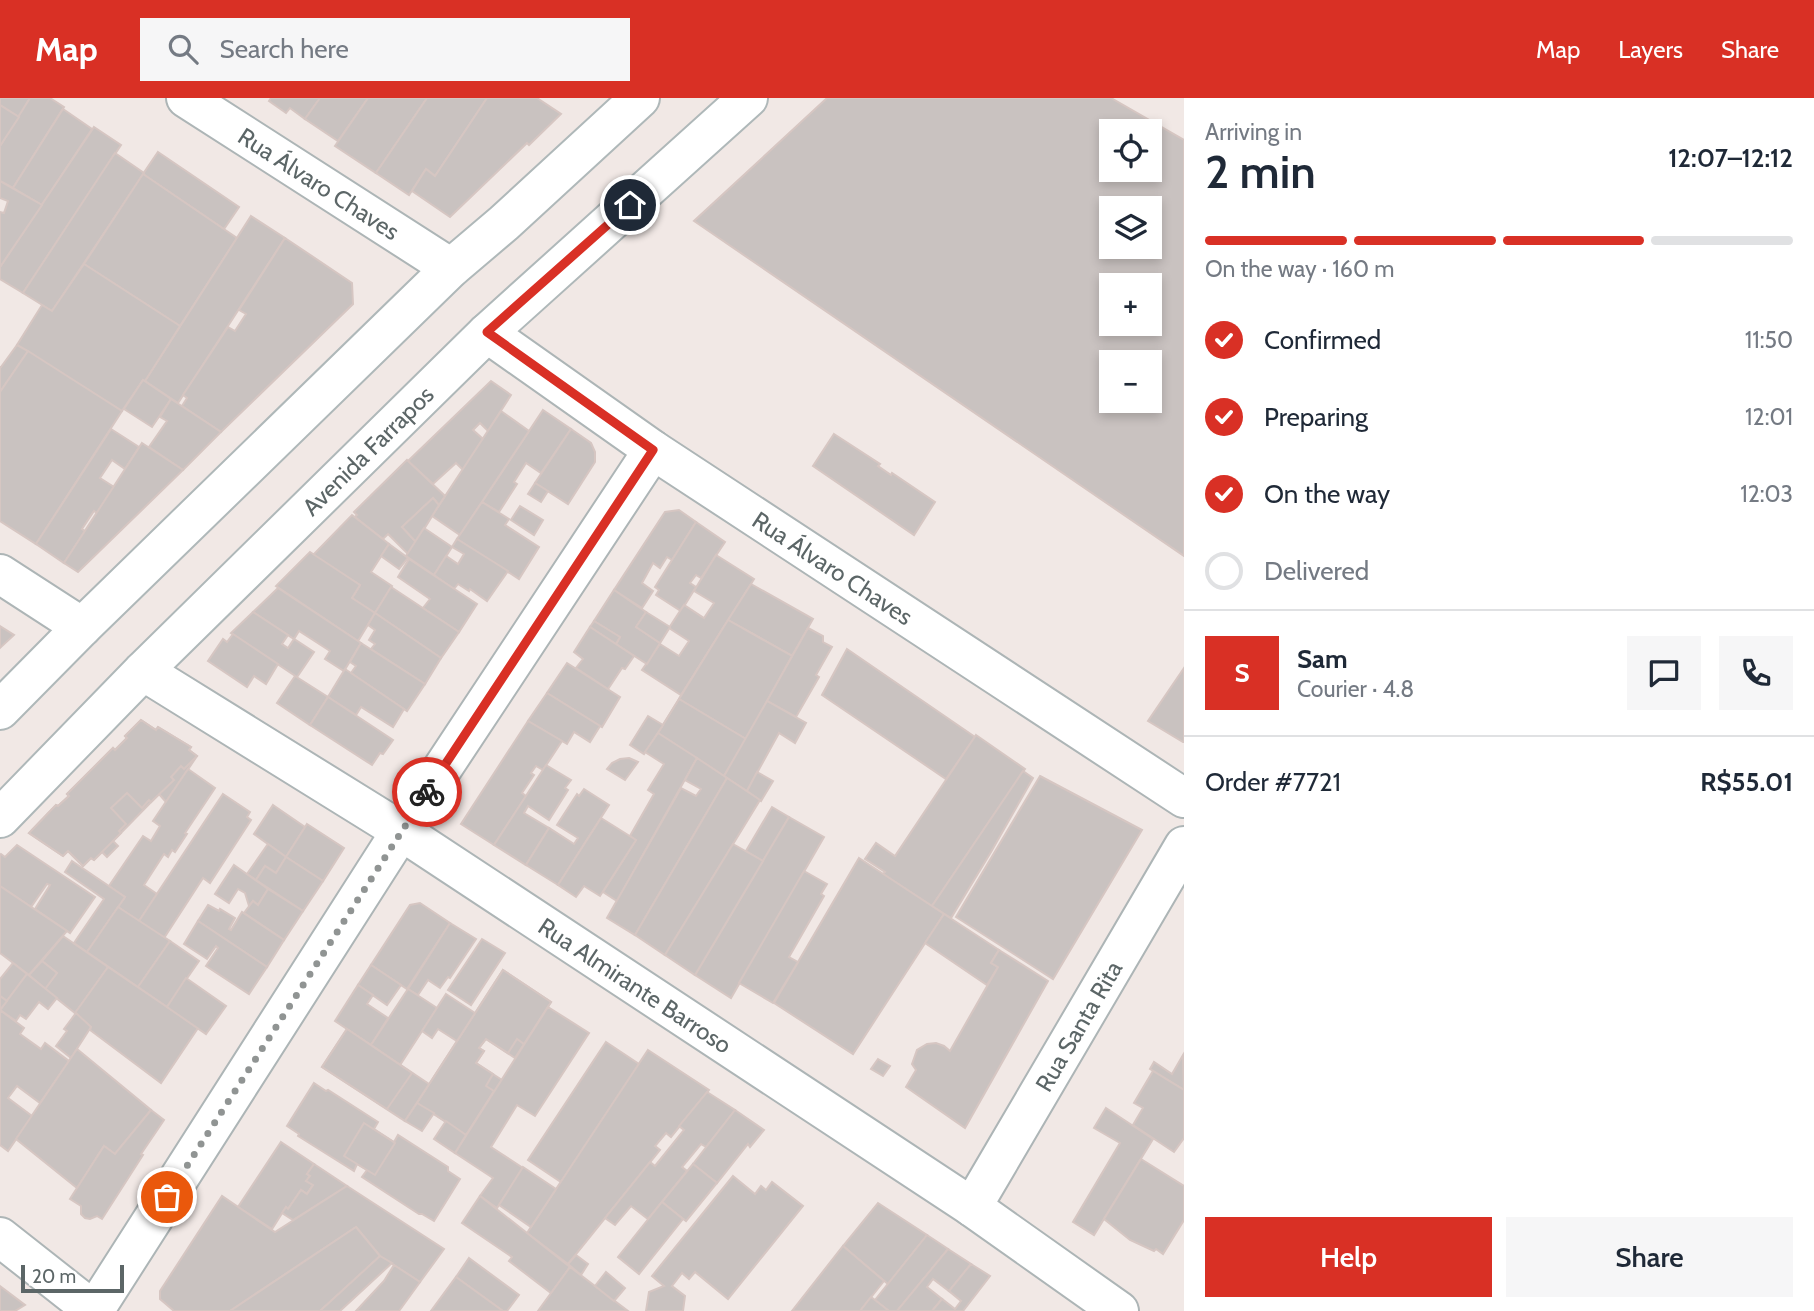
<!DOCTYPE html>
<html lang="en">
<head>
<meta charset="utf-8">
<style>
  :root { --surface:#fff; --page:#f6f6f7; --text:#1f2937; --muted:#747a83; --line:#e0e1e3; --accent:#d93025 }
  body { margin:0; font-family:Cabin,sans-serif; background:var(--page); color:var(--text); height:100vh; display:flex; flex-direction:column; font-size:26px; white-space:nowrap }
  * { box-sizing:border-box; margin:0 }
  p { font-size:23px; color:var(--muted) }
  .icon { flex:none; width:38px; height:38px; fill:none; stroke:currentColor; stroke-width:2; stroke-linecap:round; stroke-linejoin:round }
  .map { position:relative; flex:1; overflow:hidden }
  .details { display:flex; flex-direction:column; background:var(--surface); width:630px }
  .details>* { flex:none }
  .fabs { position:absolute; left:1099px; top:21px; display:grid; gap:14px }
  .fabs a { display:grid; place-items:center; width:63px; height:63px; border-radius:0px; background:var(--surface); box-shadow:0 4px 10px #0003; font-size:35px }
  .scale { position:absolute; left:21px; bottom:18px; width:103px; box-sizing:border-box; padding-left:7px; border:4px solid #5c6667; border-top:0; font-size:19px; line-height:24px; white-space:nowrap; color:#5c6667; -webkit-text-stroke:5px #fff; paint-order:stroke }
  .pin { position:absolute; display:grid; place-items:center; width:60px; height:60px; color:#fff; margin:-30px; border:4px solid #fff; border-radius:50%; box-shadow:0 2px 7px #0007 }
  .courier { position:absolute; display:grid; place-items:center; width:70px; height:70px; margin:-35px; border:5px solid #d93025; border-radius:50%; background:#fff; color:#222; box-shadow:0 2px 9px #0007 }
  .headline em { font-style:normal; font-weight:600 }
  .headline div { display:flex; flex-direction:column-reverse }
  .headline { display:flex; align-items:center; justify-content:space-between; height:119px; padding:0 21px }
  h1 { font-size:46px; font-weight:600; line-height:52px }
  .bar { display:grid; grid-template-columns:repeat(4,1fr); gap:10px 7px; align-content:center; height:84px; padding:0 21px }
  .bar i { height:9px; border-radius:5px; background:var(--line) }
  .bar .selected { background:var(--accent) }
  .bar p { grid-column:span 4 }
  .line { display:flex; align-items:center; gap:18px; padding:0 21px; border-top:2px solid var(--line) }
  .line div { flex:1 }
  .round { display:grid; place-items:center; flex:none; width:74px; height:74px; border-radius:0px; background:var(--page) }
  ol { padding:0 21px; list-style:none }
  li { display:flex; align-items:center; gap:21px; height:77px }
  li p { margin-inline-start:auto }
  li .icon { padding:7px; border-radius:50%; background:var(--accent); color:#fff; stroke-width:4 }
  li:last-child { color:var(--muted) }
  li i { width:38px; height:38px; border:4px solid var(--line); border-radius:50% }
  .button { display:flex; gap:14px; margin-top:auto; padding:14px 21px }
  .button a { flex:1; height:80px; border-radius:0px; background:var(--accent); color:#fff; font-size:28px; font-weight:600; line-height:80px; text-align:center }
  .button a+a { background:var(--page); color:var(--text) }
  header { display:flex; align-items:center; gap:42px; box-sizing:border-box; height:98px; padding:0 35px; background:var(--accent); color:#fff }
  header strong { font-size:33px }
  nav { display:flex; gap:38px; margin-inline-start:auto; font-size:24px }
  .search { width:490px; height:63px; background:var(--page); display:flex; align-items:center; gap:18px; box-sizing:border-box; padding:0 24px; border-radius:0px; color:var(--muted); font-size:26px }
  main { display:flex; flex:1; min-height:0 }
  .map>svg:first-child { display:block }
</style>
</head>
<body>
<header>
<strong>Map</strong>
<div class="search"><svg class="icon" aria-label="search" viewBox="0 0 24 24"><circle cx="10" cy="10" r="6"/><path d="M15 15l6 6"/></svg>Search here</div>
<nav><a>Map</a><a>Layers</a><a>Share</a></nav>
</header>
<main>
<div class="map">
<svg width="1184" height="1213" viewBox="0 0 1184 1213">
  <rect width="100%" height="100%" fill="#f1e8e5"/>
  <!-- building -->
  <g fill="#c9c2c0" stroke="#d6c6c2" stroke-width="2" fill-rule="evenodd">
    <path d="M0 0H30L19 19 0 7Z"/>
    <path d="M30 0H50L64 9 13 90 0 83V48Z"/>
    <path d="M271 0H320L305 21 290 10 286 15 269 3Z"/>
    <path d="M320 0H368L338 43 305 21Z"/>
    <path d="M368 0H427L376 75 335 48Z"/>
    <path d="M427 0H487L435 78 426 71 409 97 376 75Z"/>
    <path d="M487 0H537L561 16 529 47 527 45 450 119 412 93 426 71 435 78Z"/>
    <path d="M827 0H1111L1184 42V458L694 123ZM1111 33H1150V72H1111ZM1111 110H1150V149H1111ZM1111 187H1150V226H1111ZM1111 264H1150V303H1111Z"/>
    <path d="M0 7 19 19 0 48Z"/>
    <path d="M63 11 92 31 42 107 13 90Z"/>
    <path d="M94 29 121 47 23 195 0 181V169Z"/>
    <path d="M158 54 239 109 224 131 143 76Z"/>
    <path d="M115 55 144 75 52 213 23 195Z"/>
    <path d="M143 76 237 140 180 228 84 166Z"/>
    <path d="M0 83 42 107 0 169V114L4 115 8 103 0 100Z"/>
    <path d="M251 118 285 140 178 305 145 283Z"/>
    <path d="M285 140 352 185 353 206 221 334 182 308 187 300 183 297 228 229 235 233 246 216 239 212Z"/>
    <path d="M84 166 180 228 145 283 143 282 122 313 17 247 42 207 52 213Z"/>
    <path d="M17 247 28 253 0 294V269H1Z"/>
    <path d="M28 253 122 313 36 446 0 423V294Z"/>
    <path d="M143 282 171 301 152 329 124 311Z"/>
    <path d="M491 283 511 297 488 333 480 325 473 332 483 341 463 372 456 365 433 386 408 363Z"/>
    <path d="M171 301 221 334 183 372 149 349 167 323 160 319Z"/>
    <path d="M543 312 571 331 541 375 526 365 514 384 517 386 499 414 482 404Z"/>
    <path d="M501 313 529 333 460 437 432 418Z"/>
    <path d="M111 331 139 349 125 371 112 362 100 380 114 389 97 415 94 413 82 431 85 433 64 465 36 446Z"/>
    <path d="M571 331 591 345 595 354V364L568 406 535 385Z"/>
    <path d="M834 336 880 366 878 368 891 377 892 375 935 404 914 437 813 368Z"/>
    <path d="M142 345 183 372 78 474 64 465Z"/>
    <path d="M407 362 445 398 439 407 433 400 402 429 416 444 408 456 388 436 383 441 355 419 357 417 354 414Z"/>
    <path d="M535 385 548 393 541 404 528 396Z"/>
    <path d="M433 400 439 407 416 444 402 429Z"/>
    <path d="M482 404 509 421 505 427 539 449 519 481 457 441Z"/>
    <path d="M520 408 543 422 534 437 511 422Z"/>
    <path d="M679 412 696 424 672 462 667 459 660 470 653 465 642 485 653 493 642 510 614 492 665 414Z"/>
    <path d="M352 417 389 446 371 474 392 488 375 515 352 500 360 487 313 457Z"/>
    <path d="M696 424 725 444 701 480 696 477 690 485 696 489 681 513 656 497 659 492 655 489Z"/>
    <path d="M424 430 452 449 434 477 406 458Z"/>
    <path d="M457 441 508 473 487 503 470 491 469 493 458 486 454 491 434 477 446 458 458 466 464 456 452 449Z"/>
    <path d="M389 446 408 460 399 471 381 458Z"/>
    <path d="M310 454 360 487 352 500 375 515 358 543 276 488Z"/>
    <path d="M716 457 754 481 681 597 642 572 660 546 679 558 689 543 669 530 684 507 704 520 714 505 694 493Z"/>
    <path d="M409 461 477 506 459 534 423 510 430 501 398 479Z"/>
    <path d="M751 486 813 521 792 558 728 522Z"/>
    <path d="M391 489 459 534 441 560 375 515Z"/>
    <path d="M278 490 361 545 344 573 325 561 330 553 299 533 294 541 253 514Z"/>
    <path d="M614 492 646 514 636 529 660 545 647 566 616 546 620 539 594 523Z"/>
    <path d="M253 514 288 537 282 546 288 550 294 541 314 554 297 579 231 535Z"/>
    <path d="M646 514 670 529 660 545 636 529Z"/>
    <path d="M375 515 441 560 425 586 371 551 375 546 369 542 375 532 368 527Z"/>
    <path d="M728 522 792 558 724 678 658 635Z"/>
    <path d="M728 522 792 558 746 641 679 601Z"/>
    <path d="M594 523 620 539 616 546 590 529Z"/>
    <path d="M0 528 14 537 0 550Z"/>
    <path d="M590 529 634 558 625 571 622 570 608 591 576 570 583 561 574 554Z"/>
    <path d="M808 530 823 538V544L832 549 816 577 819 579 796 619 767 603Z"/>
    <path d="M233 536 278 566 266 586 254 578 247 589 208 563 223 541 227 544Z"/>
    <path d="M361 545 425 586 407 613 351 575 356 568 350 564Z"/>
    <path d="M847 551 975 639 946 681 822 597Z"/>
    <path d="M567 565 620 599 602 629 547 595Z"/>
    <path d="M1184 570V644H1183L1148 623Z"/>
    <path d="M345 571 404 611 393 629 361 609 356 617 328 599Z"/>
    <path d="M295 578 328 599 310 627 277 605Z"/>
    <path d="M547 595 600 628 590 644 574 634 567 646 528 623Z"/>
    <path d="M328 599 393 642 383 656 380 655 372 667 310 627Z"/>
    <path d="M679 601 746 641 724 678 658 635Z"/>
    <path d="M767 603 806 625 795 645 779 635 747 693 724 678Z"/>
    <path d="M648 618 663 627 644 656 630 647Z"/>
    <path d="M141 622 156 632 158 629 191 649 189 652 197 658 166 704 159 696 113 743 118 748 107 759 102 754 94 762 91 760 83 768 68 753 63 758 29 735 56 707 58 708 69 698 67 696 113 650 115 652 127 640 125 638Z"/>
    <path d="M141 622 156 632 158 629 191 649 189 652 197 658 184 671 181 668 171 679 174 682 151 704 149 702 142 710 127 695 111 710 126 726 119 733 121 735 94 762 91 760 83 768 68 753 63 758 29 735 56 707 58 708 69 698 67 696 113 650 115 652 127 640 125 638Z"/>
    <path d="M528 623 562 643 543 672 536 668 531 675 534 677 522 695 526 698 494 747 461 726Z"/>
    <path d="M658 635 697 660 617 803 603 794 636 742 630 738 654 696 648 692 664 666 645 654Z"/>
    <path d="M976 637 1025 671 932 808 883 776 885 774 865 761 876 745 895 758Z"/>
    <path d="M629 660 638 664 625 682 607 671 612 665 620 661Z"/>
    <path d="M697 660 727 680 635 837 607 820 681 690 696 698 701 691 685 682Z"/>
    <path d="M546 667 571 682 565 690 568 692 549 722 528 708 524 715 549 730 526 767 494 747Z"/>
    <path d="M188 671 215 690 185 735 187 736 175 754 172 752 168 759 164 756 144 787 157 796 139 823 118 809 125 799 109 788 143 738 151 743 160 728 153 723Z"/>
    <path d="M1023 673 1033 680 991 754 951 820 932 808Z"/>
    <path d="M757 674 773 683 761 703 747 693Z"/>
    <path d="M1040 678 1142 732 1053 881 956 819Z"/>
    <path d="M727 680 760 702 665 857 635 837Z"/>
    <path d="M584 691 609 707 558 787 526 767 549 730 574 746 578 740 557 727 577 696 579 698Z"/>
    <path d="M223 696 250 714 247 719 251 722 210 785 203 780 164 840 139 823Z"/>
    <path d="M273 707 305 729 286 759 254 736Z"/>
    <path d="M772 709 789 719 763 763 746 753Z"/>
    <path d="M789 719 824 739 731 900 695 877Z"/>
    <path d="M601 720 636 742 600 798 584 788 576 799 558 787Z"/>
    <path d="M307 726 344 750 323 783 286 759Z"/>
    <path d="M268 746 286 759 276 775 265 768 256 782 247 776Z"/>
    <path d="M733 746 763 763 695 877 665 857Z"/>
    <path d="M17 747 95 799 70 835 35 811 50 787 47 786 31 809 0 788V757L1 756 5 759Z"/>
    <path d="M286 759 323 783 303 813 256 782 265 768 276 775Z"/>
    <path d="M859 760 944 816 853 956 774 905Z"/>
    <path d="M72 763 125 799 87 854 74 845 104 801 65 774Z"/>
    <path d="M234 767 268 791 258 807 253 803 249 808 245 795 238 791 229 805 215 796Z"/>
    <path d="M804 773 827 786 821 796 824 798 789 859 798 864 773 905 739 885Z"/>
    <path d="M0 788 67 833 29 877 0 855Z"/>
    <path d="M268 791 303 813 284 842 244 815 253 803 258 807Z"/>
    <path d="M420 805 450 825 407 891 371 867 410 807Z"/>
    <path d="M208 807 219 813 220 811 235 820 229 831 231 832 242 814 284 842 267 869 198 823Z"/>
    <path d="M118 809 170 843 138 889 87 854Z"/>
    <path d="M944 816 999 852 991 865 998 869 987 887 925 845Z"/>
    <path d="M198 823 267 869 249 896 206 868 218 850 216 848 207 861 184 846Z"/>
    <path d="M450 825 476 841 450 880 448 879 440 890 428 882 418 897 408 891Z"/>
    <path d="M63 838 108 869 75 915 45 891 57 875 42 863Z"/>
    <path d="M482 841 505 855 471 907 448 892Z"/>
    <path d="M170 843 199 863 167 909 138 889Z"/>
    <path d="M999 852 1048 883 965 1030 906 989 916 972 912 966 917 952 927 946 936 945 944 948 950 953 998 869 991 865Z"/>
    <path d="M42 863 57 875 45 891 29 877Z"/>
    <path d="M13 865 27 876 7 903 0 898V881Z"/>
    <path d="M371 867 401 887 387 907 358 887Z"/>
    <path d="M108 869 198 930 161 985 90 932 91 929 75 915Z"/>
    <path d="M503 872 551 904 515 960 486 941 479 950 484 953 476 965 502 982 466 1037 417 1005Z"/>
    <path d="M503 872 551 904 524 946 517 941 508 955 486 941 479 950 484 953 476 965 493 976 486 988 494 993 466 1037 417 1005Z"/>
    <path d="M27 876 57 900 48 911 39 904 26 921 20 917 16 923 0 912Z"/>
    <path d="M186 880 226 908 206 936 167 909Z"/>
    <path d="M358 887 373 897 367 906 388 920 371 947 335 923Z"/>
    <path d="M408 891 437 910 400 967 371 947Z"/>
    <path d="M446 896 475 915 457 943 438 931 432 940 422 933Z"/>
    <path d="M0 898 7 903 0 912Z"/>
    <path d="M548 909 589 935 535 1018 517 1007 491 1049 523 1070 497 1110 480 1098 493 1080 455 1055Z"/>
    <path d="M0 912 24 930 20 936 41 951 45 945 69 963 40 1005 17 988 8 1000 32 1018 8 1053 0 1047Z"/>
    <path d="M76 915 91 929 71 960 56 948 67 933 64 931Z"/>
    <path d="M347 931 429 986 405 1023 322 969Z"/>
    <path d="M347 931 412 975 387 1011 322 969Z"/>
    <path d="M606 944 639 966 561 1084 528 1062Z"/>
    <path d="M77 951 151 1012 115 1056 104 1048 77 1090 16 1041Z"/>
    <path d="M648 952 709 992 671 1039 666 1035 655 1048 660 1052 568 1166 527 1135Z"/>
    <path d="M1183 957 1184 992 1150 971 1154 964 1172 976Z"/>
    <path d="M878 961 890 968 883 978 871 971Z"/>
    <path d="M1153 973 1184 992V1040L1174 1054 1133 1027 1143 1010 1134 1005Z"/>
    <path d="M314 985 326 993 328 992 378 1024 374 1031 394 1044 398 1037 448 1069V1073L460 1081 434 1123 422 1116H419L362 1079 367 1072 357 1066 354 1073 298 1038 299 1036 287 1028Z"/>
    <path d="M707 994 735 1012 706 1049 701 1046 682 1069 687 1073 648 1121 631 1108 615 1127 605 1120 650 1064 655 1068 684 1032 679 1028Z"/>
    <path d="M417 1005 434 1015 422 1033 405 1023Z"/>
    <path d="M1106 1010 1153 1041 1094 1137 1073 1124 1120 1045 1094 1030Z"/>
    <path d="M151 1012 164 1022 141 1056 143 1057 102 1121 97 1118 90 1121 85 1120 81 1116V1108L70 1101 104 1048 115 1056Z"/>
    <path d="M735 1012 764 1032 750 1049 748 1046 717 1085 693 1066Z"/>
    <path d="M446 1023 466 1037 455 1055 434 1041Z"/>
    <path d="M364 1025 395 1045 375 1077 344 1058Z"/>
    <path d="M281 1044 314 1066 307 1076 310 1078 306 1083 313 1087 307 1096 301 1092 288 1111 286 1109 272 1131 238 1109Z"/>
    <path d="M1141 1061 1184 1088V1122L1163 1156 1156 1151 1154 1153 1130 1142 1104 1121Z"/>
    <path d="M314 1066 347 1088 293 1122 282 1115 286 1109 288 1111 301 1092 307 1096 313 1087 306 1083 310 1078 307 1076Z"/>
    <path d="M693 1066 717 1085 686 1123 662 1104Z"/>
    <path d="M523 1069 556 1091 531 1129 499 1107Z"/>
    <path d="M733 1078 755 1096 761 1088 766 1092 772 1084 803 1108 728 1201 695 1174 689 1181 682 1175 672 1188 685 1198 683 1213H646L649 1194 664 1188 652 1178Z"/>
    <path d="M347 1088 444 1151 420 1184 380 1158 356 1129 230 1213H174L160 1201V1193L222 1098 275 1134Z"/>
    <path d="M480 1098 570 1169 551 1195 509 1163 512 1159 462 1125Z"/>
    <path d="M662 1104 683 1121 639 1176 618 1159Z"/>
    <path d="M878 1105 927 1137 888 1186 843 1148Z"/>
    <path d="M356 1129 380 1158 320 1213H230Z"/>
    <path d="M927 1137 948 1151 897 1213H889L875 1202Z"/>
    <path d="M843 1148 884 1183 860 1213H792Z"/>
    <path d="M948 1151 971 1166 949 1193 933 1181 927 1189 942 1201 932 1213H897Z"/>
    <path d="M576 1157 588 1166 581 1177 568 1166Z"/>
    <path d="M380 1158 392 1165 340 1213H320Z"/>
    <path d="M469 1160 519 1197 507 1213H503L456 1179Z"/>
    <path d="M971 1166 990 1178 963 1213H932L942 1201 955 1211 961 1203 949 1193Z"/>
    <path d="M394 1167 420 1184 399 1213H356L384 1183Z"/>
    <path d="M570 1169 595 1188 628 1213H538Z"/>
    <path d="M606 1174 625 1190 614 1203 595 1188Z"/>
    <path d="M456 1179 503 1213H431Z"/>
    <path d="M0 1188 25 1207 15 1213H0Z"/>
    <path d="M871 1199 875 1202 889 1213H860Z"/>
  </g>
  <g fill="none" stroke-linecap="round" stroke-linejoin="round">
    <defs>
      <g id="minor">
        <path id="s1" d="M186 0 451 170"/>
        <path id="s2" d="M487 235 653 352 1184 700"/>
        <path d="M0 476 82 529"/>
        <path id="s3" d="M143 573 401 733 972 1109 1119 1213"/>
        <path id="s4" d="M972 1109 1184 748"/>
        <path d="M94 1213 401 733 653 352"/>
      </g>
      <path id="tertiary" d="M0 1139 94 1213"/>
      <g id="secondary">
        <path d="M0 612 82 529 451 170 504 125 640 0"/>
        <path id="s5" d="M0 720 143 573 487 235 748 0"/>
      </g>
    </defs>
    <!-- minor casing -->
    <use href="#minor" stroke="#adb5b6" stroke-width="42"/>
    <!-- tertiary casing -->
    <use href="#tertiary" stroke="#adb5b6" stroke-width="42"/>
    <!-- secondary casing -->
    <use href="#secondary" stroke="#afb8b9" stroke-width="42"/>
    <!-- minor -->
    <use href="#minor" stroke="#fff" stroke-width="38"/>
    <!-- tertiary -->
    <use href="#tertiary" stroke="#fff" stroke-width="38"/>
    <!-- secondary -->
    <use href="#secondary" stroke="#fff" stroke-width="38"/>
  </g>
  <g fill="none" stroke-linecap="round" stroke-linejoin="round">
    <!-- done -->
    <path stroke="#909493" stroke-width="7" stroke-dasharray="0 12.6" d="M167 1099 427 694"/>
    <!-- route -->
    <path stroke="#d93025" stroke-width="9" d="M427 694 653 352 487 234 630 107"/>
  </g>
  <g text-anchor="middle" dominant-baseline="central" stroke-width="7" stroke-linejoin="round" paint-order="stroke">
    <!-- street labels -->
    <g font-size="24" fill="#5c6667" stroke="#fff">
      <text stroke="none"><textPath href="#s1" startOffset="158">Rua Álvaro Chaves</textPath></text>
      <text stroke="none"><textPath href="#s5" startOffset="520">Avenida Farrapos</textPath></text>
      <text stroke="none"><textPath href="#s2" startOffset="418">Rua Álvaro Chaves</textPath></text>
      <text stroke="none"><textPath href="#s3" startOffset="584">Rua Almirante Barroso</textPath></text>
      <text stroke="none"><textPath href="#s4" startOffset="210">Rua Santa Rita</textPath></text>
    </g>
  </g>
</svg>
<div class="fabs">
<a><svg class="icon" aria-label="locate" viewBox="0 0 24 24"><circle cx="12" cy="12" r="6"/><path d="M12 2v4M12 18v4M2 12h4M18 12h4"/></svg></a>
<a><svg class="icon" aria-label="layers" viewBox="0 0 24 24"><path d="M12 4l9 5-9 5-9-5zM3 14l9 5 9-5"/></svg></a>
<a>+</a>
<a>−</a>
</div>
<div class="scale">20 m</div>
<div class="pin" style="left:167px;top:1099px;background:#ea580c"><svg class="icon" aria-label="bag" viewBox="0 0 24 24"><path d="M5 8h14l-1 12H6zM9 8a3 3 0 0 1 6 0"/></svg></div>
<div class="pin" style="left:630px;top:107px;background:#1f2937"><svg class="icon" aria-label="home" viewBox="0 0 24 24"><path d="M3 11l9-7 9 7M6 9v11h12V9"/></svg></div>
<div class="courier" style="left:427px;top:694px"><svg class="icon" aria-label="bike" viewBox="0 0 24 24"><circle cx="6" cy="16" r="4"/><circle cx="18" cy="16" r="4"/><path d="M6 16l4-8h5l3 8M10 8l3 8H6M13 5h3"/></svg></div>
</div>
<section class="details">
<div class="headline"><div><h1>2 min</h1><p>Arriving in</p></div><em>12:07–12:12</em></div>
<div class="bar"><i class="selected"></i><i class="selected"></i><i class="selected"></i><i></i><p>On the way · 160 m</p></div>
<ol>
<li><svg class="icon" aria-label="check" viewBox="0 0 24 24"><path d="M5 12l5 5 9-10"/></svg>Confirmed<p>11:50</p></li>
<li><svg class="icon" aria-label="check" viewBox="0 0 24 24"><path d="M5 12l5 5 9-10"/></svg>Preparing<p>12:01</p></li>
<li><svg class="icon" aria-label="check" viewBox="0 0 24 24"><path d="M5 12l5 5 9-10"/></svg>On the way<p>12:03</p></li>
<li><i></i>Delivered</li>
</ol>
<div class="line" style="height:126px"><b class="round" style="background:var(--accent);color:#fff">S</b><div><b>Sam</b><p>Courier · 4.8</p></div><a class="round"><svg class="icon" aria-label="chat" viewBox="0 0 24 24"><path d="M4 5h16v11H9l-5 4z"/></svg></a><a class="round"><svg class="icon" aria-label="phone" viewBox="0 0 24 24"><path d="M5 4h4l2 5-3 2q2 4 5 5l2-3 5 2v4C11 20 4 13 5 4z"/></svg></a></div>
<div class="line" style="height:91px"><div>Order #7721</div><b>R$55.01</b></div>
<div class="button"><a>Help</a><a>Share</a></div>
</section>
</main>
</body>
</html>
